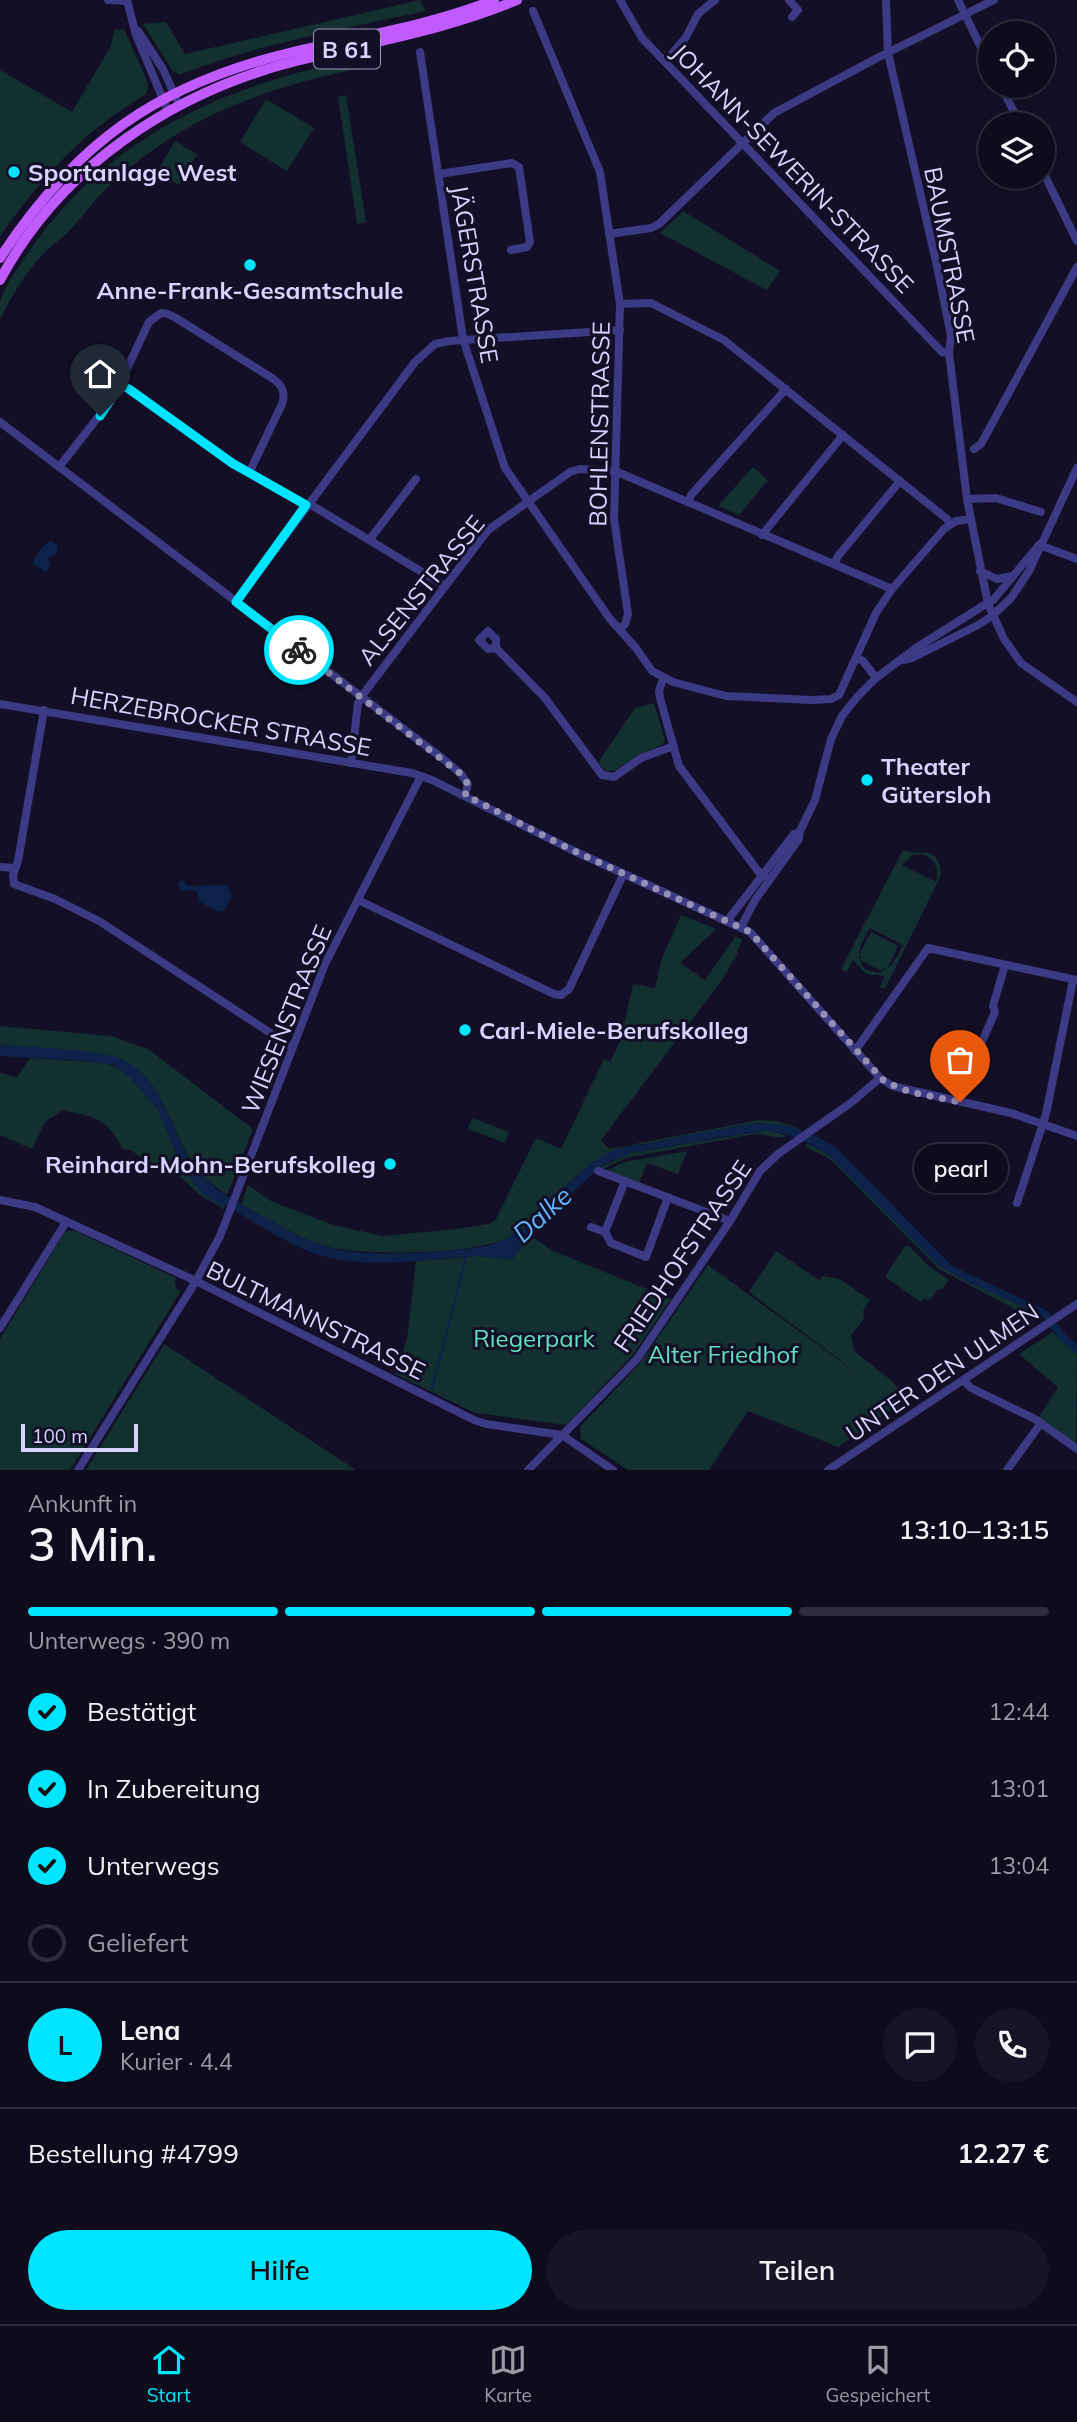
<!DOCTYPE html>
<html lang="de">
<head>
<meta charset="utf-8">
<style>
  :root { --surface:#0e0b1c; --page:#171425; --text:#f1f3f6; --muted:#9b9ba3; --line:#2e2b3b; --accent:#00e5ff }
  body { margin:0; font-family:Mulish,sans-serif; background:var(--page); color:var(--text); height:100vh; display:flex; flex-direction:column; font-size:26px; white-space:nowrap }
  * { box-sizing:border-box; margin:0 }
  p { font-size:23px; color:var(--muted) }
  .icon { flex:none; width:38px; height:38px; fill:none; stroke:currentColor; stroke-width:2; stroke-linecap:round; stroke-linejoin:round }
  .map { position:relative; height:1470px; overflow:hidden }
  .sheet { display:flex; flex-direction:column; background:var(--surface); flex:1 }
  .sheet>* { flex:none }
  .tools { position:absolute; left:978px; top:21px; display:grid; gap:14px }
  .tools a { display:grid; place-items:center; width:77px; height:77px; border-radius:50%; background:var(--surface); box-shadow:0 4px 10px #0003,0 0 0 2px var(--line); font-size:35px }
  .scale { position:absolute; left:21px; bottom:18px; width:117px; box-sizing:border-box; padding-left:7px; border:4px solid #d9d4ff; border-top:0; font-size:19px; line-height:24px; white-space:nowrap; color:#d9d4ff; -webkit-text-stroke:5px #130f26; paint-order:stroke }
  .pin { position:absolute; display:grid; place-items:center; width:60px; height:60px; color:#fff; margin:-72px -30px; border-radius:50% 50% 50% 0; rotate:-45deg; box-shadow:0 0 7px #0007 }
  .pin .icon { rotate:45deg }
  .courier { position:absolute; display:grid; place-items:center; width:70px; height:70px; margin:-35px; border:5px solid #00e5ff; border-radius:50%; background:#fff; color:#222; box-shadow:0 2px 9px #0007 }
  .bubble { position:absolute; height:49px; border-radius:24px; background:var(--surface); box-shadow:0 4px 10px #0003,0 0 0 2px var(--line); font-size:23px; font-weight:600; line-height:49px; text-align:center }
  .headline em { font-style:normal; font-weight:600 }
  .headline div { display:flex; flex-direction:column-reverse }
  .headline { display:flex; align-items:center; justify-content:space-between; height:119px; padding:0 28px }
  h1 { font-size:46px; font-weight:600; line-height:52px }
  .bar { display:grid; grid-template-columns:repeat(4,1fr); gap:10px 7px; align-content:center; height:84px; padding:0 28px }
  .bar i { height:9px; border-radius:5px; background:var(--line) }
  .bar .active { background:var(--accent) }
  .bar p { grid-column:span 4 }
  .line { display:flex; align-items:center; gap:18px; padding:0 28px; border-top:2px solid var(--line) }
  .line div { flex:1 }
  .round { display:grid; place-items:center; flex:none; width:74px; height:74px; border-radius:37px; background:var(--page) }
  ol { padding:0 28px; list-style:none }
  li { display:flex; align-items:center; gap:21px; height:77px }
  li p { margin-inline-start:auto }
  li .icon { padding:7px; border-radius:50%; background:var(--accent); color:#111; stroke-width:4 }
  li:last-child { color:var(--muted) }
  li i { width:38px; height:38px; border:4px solid var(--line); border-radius:50% }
  .action { display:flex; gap:14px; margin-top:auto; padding:14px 28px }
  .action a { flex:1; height:80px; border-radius:42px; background:var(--accent); color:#111; font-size:28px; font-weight:600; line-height:80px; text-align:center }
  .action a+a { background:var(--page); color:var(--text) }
  .tabs { display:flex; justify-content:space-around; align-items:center; height:98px; border-top:2px solid var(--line); background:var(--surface); font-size:19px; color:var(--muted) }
  .tabs a { display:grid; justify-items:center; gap:4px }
  .tabs .active { color:var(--accent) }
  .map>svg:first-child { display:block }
</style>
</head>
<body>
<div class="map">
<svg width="1077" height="1470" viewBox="0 0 1077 1470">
  <rect width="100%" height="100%" fill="#130f26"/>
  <!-- green -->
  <g fill="#12302f" fill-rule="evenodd">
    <path d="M420 0 426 11C343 29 259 44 179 75L172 70 143 24 166 22 185 54Z"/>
    <path d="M124 29 147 81 148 88 146 94C128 106 109 118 93 131 56 162 27 198 0 236V70L72 112 111 46 114 30Z"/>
    <path d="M360 58 361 68C261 89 179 118 104 191 90 205 79 222 65 235 60 240 53 244 48 249 27 269 13 294 0 319 0 314 0 309 0 303 2 288 28 253 38 239 118 131 231 84 360 58Z"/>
    <path d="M346 95 366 222 357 224 338 97Z"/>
    <path d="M266 99 314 128 287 171 240 142Z"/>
    <path d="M175 141 197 154 179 185 157 172Z"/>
    <path d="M683 211 780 271 767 290 660 233Z"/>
    <path d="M753 467 768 480 739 515 718 506Z"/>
    <path d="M654 703 665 740 662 745 640 754 616 770 606 771 598 763 635 708Z"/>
    <path d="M903 850C916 857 940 842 941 875L885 989 880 987 885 976 866 974 853 960 847 972 841 969ZM923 854C935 860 940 869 936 882L902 865 913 855ZM870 928 903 945 892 965 879 973 865 969C853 955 862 942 870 928Z"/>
    <path d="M681 915 716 929 680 963 705 980 735 937 742 939 736 956 722 980 601 1140 609 1149 759 1120 776 1121 799 1128 797 1129 760 1123 751 1124C720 1130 688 1135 657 1142 643 1145 628 1144 615 1150 574 1168 552 1206 519 1232 491 1256 357 1257 321 1245 293 1235 267 1218 241 1205L248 1185 271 1201 333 1225 384 1236 456 1229 489 1224 496 1219 536 1138 561 1149 604 1059 610 1062 621 1039 633 984 655 988 662 958Z"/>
    <path d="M871 932 898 946 887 969 884 968 882 971 860 960 862 957 859 955Z"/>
    <path d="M0 1026 111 1036 148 1049 253 1129 227 1195C214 1186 200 1176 192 1162 170 1129 163 1079 123 1060 114 1056 102 1055 92 1054 61 1049 31 1048 0 1045Z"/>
    <path d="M30 1058 104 1063C124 1067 147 1091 157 1109 170 1131 174 1157 190 1178 198 1189 213 1198 225 1205L222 1211V1208L200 1195 174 1171 171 1174 137 1155 132 1150 123 1149C105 1116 96 1118 62 1110L45 1122 32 1149 0 1135V1073L17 1077Z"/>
    <path d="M472 1118 509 1132 505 1143 468 1129Z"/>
    <path d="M768 1130 787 1136C778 1140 765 1134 755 1134L626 1158 601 1170 598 1168 631 1153Z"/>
    <path d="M808 1144 829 1155 841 1166 939 1266 966 1281 1042 1315 1034 1321 1011 1307 939 1269 831 1160 805 1146Z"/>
    <path d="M687 1151 678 1174 647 1163 639 1183 606 1171 624 1162Z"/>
    <path d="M74 1230 176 1278 175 1282 177 1290 181 1291 70 1470H0V1339L65 1232Z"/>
    <path d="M531 1236 551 1250 671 1299 632 1356 566 1425 475 1413 395 1374 407 1339 416 1261 477 1256 512 1259Z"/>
    <path d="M905 1246H909L929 1266 949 1280 941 1290 938 1289 930 1300 924 1299 921 1302 885 1277Z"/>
    <path d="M776 1251 819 1280 823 1276 840 1279 870 1300 863 1311 864 1319 851 1335 854 1351 892 1381 907 1399 838 1447 748 1411 709 1470H628L581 1439 580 1427 641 1362 708 1265 876 1387 749 1292Z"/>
    <path d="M1053 1332 1077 1354 1076 1444 1039 1417 1058 1387 1019 1354Z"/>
    <path d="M164 1344 356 1470H86Z"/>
  </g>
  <!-- water -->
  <g fill="#0c2248">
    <path d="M51 541 58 545 56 555 48 558 51 564 46 572 42 571V569L33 565C34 557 43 544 51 541Z"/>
    <path d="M182 880 188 886 224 885 229 888 232 897 224 911 219 912 200 902 197 891 181 890 178 885Z"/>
    <path d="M0 1045C29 1047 103 1049 126 1061 163 1082 170 1128 191 1162 207 1186 232 1200 256 1213 278 1224 300 1238 323 1246 364 1259 438 1253 481 1247 533 1239 561 1179 606 1154 622 1145 640 1146 657 1142 688 1134 720 1130 751 1124 781 1121 811 1131 837 1148L952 1266 1048 1311 1066 1335 1077 1345V1354L1060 1340 1041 1315 966 1281 939 1266 829 1155C810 1143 782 1129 760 1131L652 1149 631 1153 604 1164 555 1208 512 1259C500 1259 487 1256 475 1256 423 1259 370 1270 320 1255 288 1246 254 1221 225 1205L223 1206 203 1194 192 1181 181 1164 157 1109 131 1078 114 1065 87 1061 0 1056Z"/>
  </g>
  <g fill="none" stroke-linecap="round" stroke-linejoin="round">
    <!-- stream -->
    <path stroke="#0c2248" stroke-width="2.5" d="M432 1389 466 1257"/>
    <!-- minor -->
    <g stroke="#3d3a85" stroke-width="8">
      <path d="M108 0 127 1"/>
      <path d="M127 0 136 35 168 111"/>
      <path d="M620 0 642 38 665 62 942 352 949 353"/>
      <path d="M789 0 798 10 792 17"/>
      <path d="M886 0 888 53 937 266 951 336 949 353 967 499 988 604 1004 639 1021 663 1077 702"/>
      <path d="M958 0 990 66"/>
      <path d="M533 11 600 172 620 304 614 519 628 614 625 624 620 629"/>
      <path d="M138 31 163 69 179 105"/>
      <path d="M420 52 463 339 505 468 610 619 636 648 652 671 673 682 726 696 812 700 831 699 839 695 876 613 892 589 944 529 956 521 971 519"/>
      <path d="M665 62 686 37 698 14 715 0"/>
      <path d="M1001 86 1020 124"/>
      <path d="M1043 172 1077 241"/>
      <path d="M439 174 512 163 519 167 530 242 527 247 511 250"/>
      <path d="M609 234 651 228 659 224 774 113 879 57 994 0"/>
      <path d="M620 304 651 303 724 340 947 519 950 524"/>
      <path d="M120 385 129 389 232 463 306 505 313 506 445 586"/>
      <path d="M0 422 442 758 461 774 468 784 465 795"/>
      <path d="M974 449 981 444 1077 267"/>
      <path d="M59 467 113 398 149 322 161 313 168 314 176 318 272 378C282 385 286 392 282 404L249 473"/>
      <path d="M967 499 996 498 1041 512"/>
      <path d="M688 502 691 495 786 389"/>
      <path d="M762 535 843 435"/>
      <path d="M370 539 416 479"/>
      <path d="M1039 545 1077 559"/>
      <path d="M834 564 838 556 900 481"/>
      <path d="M980 571 997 579 1013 576"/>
      <path d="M236 602 415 362 435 344 449 341 620 330"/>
      <path d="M496 648V639L488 631 479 640 488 649 496 648 545 698 602 775 614 777 641 758 674 746"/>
      <path d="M856 658 863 661 876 678"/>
      <path d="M903 660 912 658 978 625 992 616 1011 598 1029 571 1077 468"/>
      <path d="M663 679 659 691 660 698 679 766 758 871 769 881"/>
      <path d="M0 704 412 773 432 780 570 849 750 932 880 1078 892 1086 1011 1113 1077 1136"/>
      <path d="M44 710 18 861 13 875 14 884 55 899 99 921 292 1047"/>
      <path d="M351 763 358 703 364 693 488 530 570 472 580 469 615 471 892 589"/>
      <path d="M0 867 15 868"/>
      <path d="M358 900 554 994 561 995 569 989 623 875"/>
      <path d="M727 921 794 834 799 833"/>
      <path d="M741 927 755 900 799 839V833L815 800 831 739 842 716 857 697 876 678 916 648 994 599 1039 545"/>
      <path d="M855 1051 928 948 1077 980"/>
      <path d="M974 1060 995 1012 993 1006 1005 965"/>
      <path d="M598 1171 730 1221"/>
      <path d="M625 1181 605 1232 611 1243 646 1257 668 1197"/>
      <path d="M0 1200 35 1207 196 1281 474 1420 486 1424 562 1435 613 1470"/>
      <path d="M1017 1203 1046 1114 1073 980"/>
      <path d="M591 1227 605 1232"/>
      <path d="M0 1328 66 1222"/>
      <path d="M964 1381 971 1388 1035 1419 1077 1449"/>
      <path d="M78 1470 196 1281 220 1236 325 964 421 776"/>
      <path d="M528 1470 637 1359 730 1221 760 1171 778 1154 852 1102 880 1078"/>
      <path d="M828 1470 1077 1304"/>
      <path d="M1007 1470 1041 1423"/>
    </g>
    <!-- major -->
    <g stroke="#c25bff" stroke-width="10">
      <path d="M0 258C76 142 158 84 293 52 361 36 429 26 494 0"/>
      <path d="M0 280C61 166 173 92 296 61 370 42 446 30 517 0"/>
    </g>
  </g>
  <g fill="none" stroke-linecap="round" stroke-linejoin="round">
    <!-- done -->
    <path stroke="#948fb3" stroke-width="7" stroke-dasharray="0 12.6" d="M299 650 461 774 469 786 465 795 570 849 750 932 885 1082 910 1092 960 1102"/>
    <!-- route -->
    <path stroke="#00e5ff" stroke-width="9" d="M100 416 120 385 129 389 232 463 306 505 236 602 299 650"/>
  </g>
  <!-- markers -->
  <g fill="#00e5ff" stroke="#130f26" stroke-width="2.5">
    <circle cx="14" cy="172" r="7"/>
    <circle cx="250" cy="265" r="7"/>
    <circle cx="867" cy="780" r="7"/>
    <circle cx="465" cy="1030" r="7"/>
    <circle cx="390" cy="1164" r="7"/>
  </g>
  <g text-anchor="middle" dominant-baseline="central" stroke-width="6" stroke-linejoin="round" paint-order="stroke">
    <!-- shield labels -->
    <rect fill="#130f26" stroke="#9e99be" stroke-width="2" x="314" y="29.5" width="66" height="39" rx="5"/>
    <g font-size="23" font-weight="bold" fill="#d9d4ff">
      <text x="347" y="49">B 61</text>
    </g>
    <!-- street labels -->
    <g font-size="24" fill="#d9d4ff" stroke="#130f26">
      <text transform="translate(793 168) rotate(46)">JOHANN-SEWERIN-STRASSE</text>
      <text transform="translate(950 255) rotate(79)">BAUMSTRASSE</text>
      <text transform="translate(475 274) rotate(80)">JÄGERSTRASSE</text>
      <text transform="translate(599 424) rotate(-89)">BOHLENSTRASSE</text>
      <text transform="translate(421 590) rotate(-51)">ALSENSTRASSE</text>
      <text transform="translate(221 721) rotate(10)">HERZEBROCKER STRASSE</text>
      <text transform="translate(286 1019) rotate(-68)">WIESENSTRASSE</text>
      <text transform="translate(682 1256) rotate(-56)">FRIEDHOFSTRASSE</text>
      <text transform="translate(316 1320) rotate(26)">BULTMANNSTRASSE</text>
      <text transform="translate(942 1372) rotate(-34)">UNTER DEN ULMEN</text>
    </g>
    <!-- poi labels -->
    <g font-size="24" font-weight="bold" fill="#d9d4ff" stroke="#130f26" text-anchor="start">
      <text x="28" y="172">Sportanlage West</text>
      <text x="250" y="290" text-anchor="middle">Anne-Frank-Gesamtschule</text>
      <text x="881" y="766">Theater<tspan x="881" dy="28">Gütersloh</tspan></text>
      <text x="479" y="1030">Carl-Miele-Berufskolleg</text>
      <text x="376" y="1164" text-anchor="end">Reinhard-Mohn-Berufskolleg</text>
    </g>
    <!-- park labels -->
    <g font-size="24" fill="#5fe0c0" stroke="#130f26">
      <text x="534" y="1338">Riegerpark</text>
      <text x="723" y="1354">Alter Friedhof</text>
    </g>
    <!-- water labels -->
    <g font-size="26" font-style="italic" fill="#62b6ff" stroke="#130f26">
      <text transform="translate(542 1214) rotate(-42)">Dalke</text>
    </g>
  </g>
</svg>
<div class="tools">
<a><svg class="icon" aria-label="locate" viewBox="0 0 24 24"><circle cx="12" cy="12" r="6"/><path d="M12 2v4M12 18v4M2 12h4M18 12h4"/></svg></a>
<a><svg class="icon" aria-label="layers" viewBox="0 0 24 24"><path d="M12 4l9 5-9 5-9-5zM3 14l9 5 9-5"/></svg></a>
</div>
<div class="scale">100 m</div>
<div class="pin" style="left:960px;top:1102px;background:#ea580c"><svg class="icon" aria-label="bag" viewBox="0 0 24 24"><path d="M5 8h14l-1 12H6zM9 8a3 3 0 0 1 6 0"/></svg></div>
<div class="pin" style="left:100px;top:416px;background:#1f2937"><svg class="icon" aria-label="home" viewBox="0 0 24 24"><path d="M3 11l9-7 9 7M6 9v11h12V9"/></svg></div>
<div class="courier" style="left:299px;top:650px"><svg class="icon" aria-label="bike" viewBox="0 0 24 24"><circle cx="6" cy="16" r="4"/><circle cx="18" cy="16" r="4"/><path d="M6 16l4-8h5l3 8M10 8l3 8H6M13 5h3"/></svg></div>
<div class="bubble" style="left:914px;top:1144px;width:94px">pearl</div>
</div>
<section class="sheet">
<div class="headline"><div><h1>3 Min.</h1><p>Ankunft in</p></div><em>13:10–13:15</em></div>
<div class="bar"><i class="active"></i><i class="active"></i><i class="active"></i><i></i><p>Unterwegs · 390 m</p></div>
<ol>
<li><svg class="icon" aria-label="check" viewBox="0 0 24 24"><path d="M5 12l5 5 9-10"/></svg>Bestätigt<p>12:44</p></li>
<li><svg class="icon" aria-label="check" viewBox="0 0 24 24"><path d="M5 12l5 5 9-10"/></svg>In Zubereitung<p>13:01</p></li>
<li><svg class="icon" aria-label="check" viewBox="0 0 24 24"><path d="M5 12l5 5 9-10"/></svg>Unterwegs<p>13:04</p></li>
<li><i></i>Geliefert</li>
</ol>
<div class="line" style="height:126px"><b class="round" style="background:var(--accent);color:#111">L</b><div><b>Lena</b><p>Kurier · 4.4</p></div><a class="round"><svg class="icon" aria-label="chat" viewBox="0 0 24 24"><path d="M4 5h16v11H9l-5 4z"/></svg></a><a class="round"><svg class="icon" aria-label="phone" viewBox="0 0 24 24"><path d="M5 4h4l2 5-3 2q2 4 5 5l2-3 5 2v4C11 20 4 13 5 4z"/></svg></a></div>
<div class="line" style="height:91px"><div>Bestellung #4799</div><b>12.27 €</b></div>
<div class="action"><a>Hilfe</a><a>Teilen</a></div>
</section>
<nav class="tabs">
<a class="active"><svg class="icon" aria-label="home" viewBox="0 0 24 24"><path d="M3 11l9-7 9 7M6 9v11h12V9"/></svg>Start</a>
<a><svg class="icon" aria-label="map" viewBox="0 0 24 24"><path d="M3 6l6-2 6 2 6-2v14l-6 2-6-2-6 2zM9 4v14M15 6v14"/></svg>Karte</a>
<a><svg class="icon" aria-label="saved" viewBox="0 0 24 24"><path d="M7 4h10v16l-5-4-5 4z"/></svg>Gespeichert</a>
</nav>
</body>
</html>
